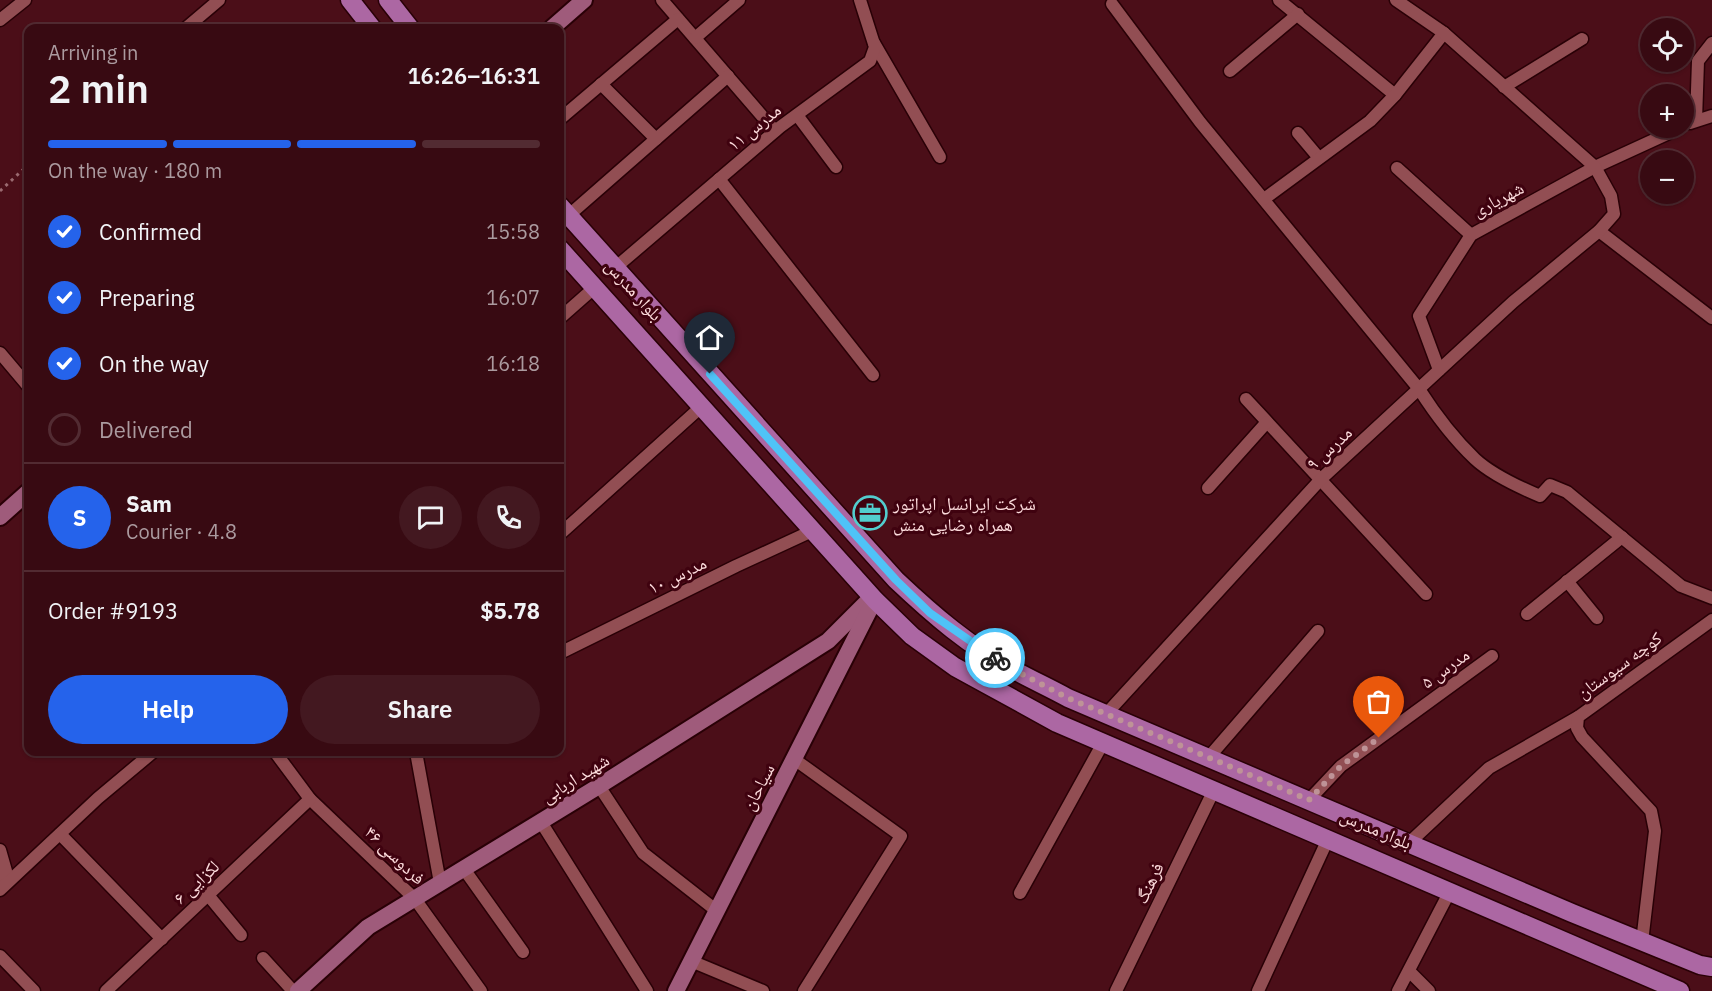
<!DOCTYPE html>
<html lang="en">
<head>
<meta charset="utf-8">
<style>
  :root { --surface:#380a12; --page:#431820; --text:#f1f3f6; --muted:#ab9a9f; --line:#522b32; --accent:#2563eb }
  body { margin:0; font-family:"IBM Plex Sans","Noto Naskh Arabic",sans-serif; background:var(--page); color:var(--text); height:100vh; display:flex; flex-direction:column; font-size:22px; white-space:nowrap }
  * { box-sizing:border-box; margin:0 }
  p { font-size:20px; color:var(--muted) }
  .icon { flex:none; width:33px; height:33px; fill:none; stroke:currentColor; stroke-width:2; stroke-linecap:round; stroke-linejoin:round }
  .map { position:relative; flex:1; overflow:hidden }
  .drawer { position:absolute; left:24px; top:24px; width:540px; height:732px; display:flex; flex-direction:column; background:var(--surface); border-radius:12px; box-shadow:0 2px 4px #0004,0 0 0 2px var(--line) }
  .drawer>* { flex:none }
  .tools { position:absolute; left:1640px; top:18px; display:grid; gap:12px }
  .tools a { display:grid; place-items:center; width:54px; height:54px; border-radius:50%; background:var(--surface); box-shadow:0 2px 4px #0004,0 0 0 2px var(--line); font-size:30px }
  .pin { position:absolute; display:grid; place-items:center; width:51px; height:51px; color:#fff; margin:-62px -26px; border-radius:50% 50% 50% 0; rotate:-45deg; box-shadow:0 0 6px #0007 }
  .pin .icon { rotate:45deg }
  .courier { position:absolute; display:grid; place-items:center; width:60px; height:60px; margin:-30px; border:4px solid #4fc3f7; border-radius:50%; background:#fff; color:#222; box-shadow:0 2px 8px #0007 }
  .head em { font-style:normal; font-weight:600 }
  .head div { display:flex; flex-direction:column-reverse }
  .head { display:flex; align-items:center; justify-content:space-between; height:102px; padding:0 24px }
  h1 { font-size:39px; font-weight:600; line-height:45px }
  .bar { display:grid; grid-template-columns:repeat(4,1fr); gap:9px 6px; align-content:center; height:72px; padding:0 24px }
  .bar i { height:8px; border-radius:4px; background:var(--line) }
  .bar .active { background:var(--accent) }
  .bar p { grid-column:span 4 }
  .line { display:flex; align-items:center; gap:15px; padding:0 24px; border-top:2px solid var(--line) }
  .line div { flex:1 }
  .round { display:grid; place-items:center; flex:none; width:63px; height:63px; border-radius:32px; background:var(--page) }
  ol { padding:0 24px; list-style:none }
  li { display:flex; align-items:center; gap:18px; height:66px }
  li p { margin-inline-start:auto }
  li .icon { padding:6px; border-radius:50%; background:var(--accent); color:#fff; stroke-width:4 }
  li:last-child { color:var(--muted) }
  li i { width:33px; height:33px; border:3px solid var(--line); border-radius:50% }
  .button { display:flex; gap:12px; margin-top:auto; padding:12px 24px }
  .button a { flex:1; height:69px; border-radius:36px; background:var(--accent); color:#fff; font-size:24px; font-weight:600; line-height:69px; text-align:center }
  .button a+a { background:var(--page); color:var(--text) }
  .map>svg:first-child { display:block }
</style>
</head>
<body>
<div class="map">
<svg width="1712" height="991" viewBox="0 0 1712 991">
  <rect width="100%" height="100%" fill="#4b0e18"/>
  <g fill="none" stroke-linecap="round" stroke-linejoin="round">
    <defs>
      <g id="street">
        <path d="M662 0 775 131"/>
        <path d="M1279 0 1395 95"/>
        <path d="M1112 4 1200 122 1419 389C1435 414 1453 438 1475 459 1490 473 1521 488 1540 496L1550 485 1567 492 1681 586 1712 598"/>
        <path d="M0 20 25 0"/>
        <path d="M186 28 219 0"/>
        <path d="M695 38 739 0"/>
        <path d="M874 43 940 157"/>
        <path d="M1230 71 1298 14"/>
        <path d="M601 84 656 139"/>
        <path d="M1504 87 1582 39"/>
        <path d="M797 115 836 167"/>
        <path d="M560 119 678 19"/>
        <path d="M1696 120 1698 61 1712 43"/>
        <path d="M1690 123 1712 116"/>
        <path d="M1298 133 1319 158"/>
        <path d="M1397 168 1471 235"/>
        <path d="M719 179 873 375"/>
        <path d="M1264 199 1370 121 1395 95 1444 33"/>
        <path d="M568 216 728 76"/>
        <path d="M1599 231 1712 318"/>
        <path d="M615 268 780 127 870 61 875 47 860 0"/>
        <path d="M560 318 594 288"/>
        <path d="M0 353 28 386"/>
        <path d="M1439 370 1419 316 1471 235 1595 167 1680 128"/>
        <path d="M1246 399 1426 594"/>
        <path d="M1208 488 1267 422"/>
        <path d="M560 534 701 407"/>
        <path d="M1567 581 1597 618"/>
        <path d="M1527 614 1622 537"/>
        <path d="M560 653 736 566 812 531"/>
        <path d="M1107 713 1321 479 1513 302 1599 231 1614 214 1611 196 1595 167 1444 33 1396 0"/>
        <path d="M275 752 310 799 415 899 481 991"/>
        <path d="M416 752 440 883"/>
        <path d="M1209 757 1318 631"/>
        <path d="M794 759 901 836 804 991"/>
        <path d="M599 786 643 853 717 911"/>
        <path d="M1309 800 1341 766 1492 656"/>
        <path d="M541 822 647 991"/>
        <path d="M60 834 162 939"/>
        <path d="M1409 843 1489 768 1578 717"/>
        <path d="M0 850 6 871 0 887"/>
        <path d="M464 869 523 952"/>
        <path d="M0 890 98 798 153 752"/>
        <path d="M1020 893 1103 743"/>
        <path d="M208 895 241 935"/>
        <path d="M1642 942 1655 831 1651 811 1582 737 1577 728 1578 717 1712 620"/>
        <path d="M0 956 34 991"/>
        <path d="M263 958 293 991"/>
        <path d="M691 961 763 991"/>
        <path d="M1409 971 1429 991"/>
        <path d="M106 991 310 799"/>
        <path d="M1116 991 1214 790"/>
        <path d="M1258 991 1328 839"/>
        <path d="M1398 991 1450 891"/>
      </g>
      <g id="secondary">
        <path d="M552 28 584 0"/>
        <path d="M0 517 28 492"/>
        <path d="M298 991 368 927 599 786 828 641 872 597"/>
        <path d="M676 991 874 601"/>
      </g>
      <g id="primary">
        <path d="M350 0 372 28"/>
        <path d="M388 0 410 28"/>
        <path d="M560 206 896 580C932 614 970 647 1014 670 1032 680 1050 688 1068 698L1572 913 1700 965 1712 967"/>
        <path d="M560 249 875 600 912 636 955 667 1057 723 1680 991"/>
      </g>
    </defs>
    <!-- street casing -->
    <use href="#street" stroke="#290006" stroke-width="15"/>
    <!-- secondary casing -->
    <use href="#secondary" stroke="#290006" stroke-width="20"/>
    <!-- primary casing -->
    <use href="#primary" stroke="#290006" stroke-width="21"/>
    <!-- path -->
    <path stroke="#9a6a70" stroke-width="3" stroke-dasharray="3 4.5" stroke-linecap="butt" d="M0 191 28 165"/>
    <!-- street -->
    <use href="#street" stroke="#924e53" stroke-width="12"/>
    <!-- secondary -->
    <use href="#secondary" stroke="#9f5b7b" stroke-width="16"/>
    <!-- primary -->
    <use href="#primary" stroke="#ac67a3" stroke-width="18"/>
  </g>
  <g fill="none" stroke-linecap="round" stroke-linejoin="round">
    <!-- done -->
    <path stroke="#be9397" stroke-width="6" stroke-dasharray="0 10.8" d="M995 658 1012 669 1068 698 1309 800 1341 766 1379 738"/>
    <!-- route -->
    <path stroke="#4fc3f7" stroke-width="8" d="M710 374 896 580 930 613 995 658"/>
  </g>
  <!-- icons -->
  <defs>
    <symbol id="office-ring" viewBox="-11 -11 22 22"><circle r="9.5" fill="#3f020f" stroke="#52cdce" stroke-width="1.5"/><path d="M-6-3h4V-5.5h4V-3h4V5H-6ZM-1-4.5V-3h2v-1.5ZM-6 0V1H6V0Z" fill="#52cdce"/></symbol>
  </defs>
  <g fill-rule="evenodd">
    <use href="#office-ring" x="851" y="494" width="38" height="38"/>
  </g>
  <g text-anchor="middle" dominant-baseline="central" stroke-width="6" stroke-linejoin="round" paint-order="stroke">
    <!-- street labels -->
    <g font-size="18" fill="#fcdbdc" stroke="#3f020f">
      <text transform="translate(754 127) rotate(-39)">مدرس ۱۱</text>
      <text transform="translate(1498 199) rotate(-28)">شهریاری</text>
      <text transform="translate(634 290) rotate(48)">بلوار مدرس</text>
      <text transform="translate(1329 448) rotate(-43)">مدرس ۹</text>
      <text transform="translate(677 575) rotate(-26)">مدرس ۱۰</text>
      <text transform="translate(1619 665) rotate(-36)">کوچه سیوستان</text>
      <text transform="translate(1445 668) rotate(-36)">مدرس ۵</text>
      <text transform="translate(575 778) rotate(-32)">شهید اربابی</text>
      <text transform="translate(758 787) rotate(-63)">سیاحان</text>
      <text transform="translate(1376 829) rotate(23)">بلوار مدرس</text>
      <text transform="translate(395 855) rotate(44)">فردوسی ۴۶</text>
      <text transform="translate(196 882) rotate(-43)">لکزایی ۶</text>
      <text transform="translate(1149 883) rotate(-64)">فرهنگ</text>
    </g>
    <!-- poi labels -->
    <g font-size="18" fill="#fcdbdc" stroke="#3f020f" text-anchor="start">
      <text x="893" y="503">شرکت ایرانسل اپراتور<tspan x="893" dy="21">همراه رضایی منش</tspan></text>
    </g>
  </g>
</svg>
<div class="tools">
<a><svg class="icon" aria-label="locate" viewBox="0 0 24 24"><circle cx="12" cy="12" r="6"/><path d="M12 2v4M12 18v4M2 12h4M18 12h4"/></svg></a>
<a>+</a>
<a>−</a>
</div>
<div class="pin" style="left:1379px;top:738px;background:#ea580c"><svg class="icon" aria-label="bag" viewBox="0 0 24 24"><path d="M5 8h14l-1 12H6zM9 8a3 3 0 0 1 6 0"/></svg></div>
<div class="pin" style="left:710px;top:374px;background:#1f2937"><svg class="icon" aria-label="home" viewBox="0 0 24 24"><path d="M3 11l9-7 9 7M6 9v11h12V9"/></svg></div>
<div class="courier" style="left:995px;top:658px"><svg class="icon" aria-label="bike" viewBox="0 0 24 24"><circle cx="6" cy="16" r="4"/><circle cx="18" cy="16" r="4"/><path d="M6 16l4-8h5l3 8M10 8l3 8H6M13 5h3"/></svg></div>
<section class="drawer">
<div class="head"><div><h1>2 min</h1><p>Arriving in</p></div><em>16:26–16:31</em></div>
<div class="bar"><i class="active"></i><i class="active"></i><i class="active"></i><i></i><p>On the way · 180 m</p></div>
<ol>
<li><svg class="icon" aria-label="check" viewBox="0 0 24 24"><path d="M5 12l5 5 9-10"/></svg>Confirmed<p>15:58</p></li>
<li><svg class="icon" aria-label="check" viewBox="0 0 24 24"><path d="M5 12l5 5 9-10"/></svg>Preparing<p>16:07</p></li>
<li><svg class="icon" aria-label="check" viewBox="0 0 24 24"><path d="M5 12l5 5 9-10"/></svg>On the way<p>16:18</p></li>
<li><i></i>Delivered</li>
</ol>
<div class="line" style="height:108px"><b class="round" style="background:var(--accent);color:#fff">S</b><div><b>Sam</b><p>Courier · 4.8</p></div><a class="round"><svg class="icon" aria-label="chat" viewBox="0 0 24 24"><path d="M4 5h16v11H9l-5 4z"/></svg></a><a class="round"><svg class="icon" aria-label="phone" viewBox="0 0 24 24"><path d="M5 4h4l2 5-3 2q2 4 5 5l2-3 5 2v4C11 20 4 13 5 4z"/></svg></a></div>
<div class="line" style="height:78px"><div>Order #9193</div><b>$5.78</b></div>
<div class="button"><a>Help</a><a>Share</a></div>
</section>
</div>
</body>
</html>
